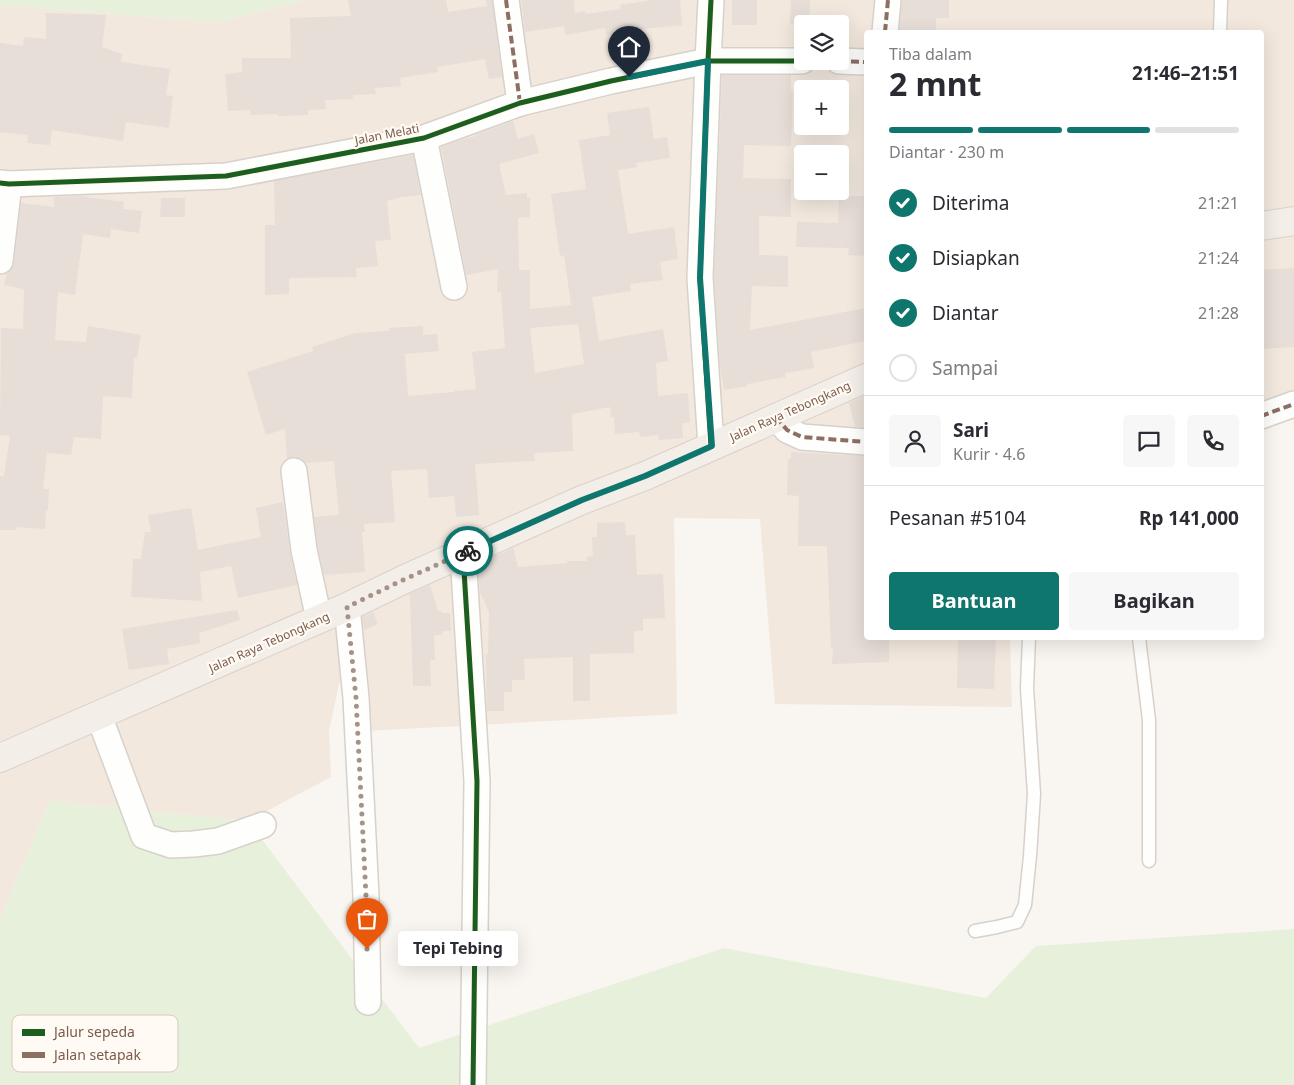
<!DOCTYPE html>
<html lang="id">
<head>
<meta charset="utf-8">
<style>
  :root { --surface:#fff; --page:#f7f7f7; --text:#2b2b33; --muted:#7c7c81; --line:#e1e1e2; --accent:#0f766e }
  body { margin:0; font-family:"Noto Sans",sans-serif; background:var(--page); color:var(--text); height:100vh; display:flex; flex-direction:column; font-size:19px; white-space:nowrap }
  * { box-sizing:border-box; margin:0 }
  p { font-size:16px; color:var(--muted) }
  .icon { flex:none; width:28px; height:28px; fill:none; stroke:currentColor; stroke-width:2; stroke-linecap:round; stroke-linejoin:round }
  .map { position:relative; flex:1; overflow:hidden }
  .side { position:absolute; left:864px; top:30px; width:400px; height:610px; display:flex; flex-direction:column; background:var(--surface); border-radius:5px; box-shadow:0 5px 20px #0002 }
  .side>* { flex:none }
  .buttons { position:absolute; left:794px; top:15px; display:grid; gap:10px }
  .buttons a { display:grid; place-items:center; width:55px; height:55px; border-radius:5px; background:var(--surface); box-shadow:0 5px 20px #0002; font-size:25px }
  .pin { position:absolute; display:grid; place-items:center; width:42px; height:42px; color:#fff; margin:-51px -21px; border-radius:50% 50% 50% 0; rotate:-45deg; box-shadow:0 0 5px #0007 }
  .pin .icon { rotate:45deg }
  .courier { position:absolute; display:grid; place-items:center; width:50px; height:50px; margin:-25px; border:4px solid #0f766e; border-radius:50%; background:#fff; color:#222; box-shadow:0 1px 6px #0007 }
  .bubble { position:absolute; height:35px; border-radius:5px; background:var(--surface); box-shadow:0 5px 20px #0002; font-size:16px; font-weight:700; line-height:35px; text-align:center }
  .summary em { font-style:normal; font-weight:700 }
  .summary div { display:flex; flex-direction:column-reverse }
  .summary { display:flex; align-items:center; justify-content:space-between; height:85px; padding:0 25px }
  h1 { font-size:32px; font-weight:700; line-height:38px }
  .bar { display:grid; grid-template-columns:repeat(4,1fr); gap:8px 5px; align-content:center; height:60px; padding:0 25px }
  .bar i { height:6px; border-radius:4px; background:var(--line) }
  .bar .on { background:var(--accent) }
  .bar p { grid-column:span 4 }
  .line { display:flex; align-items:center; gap:12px; padding:0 25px; border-top:1px solid var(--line) }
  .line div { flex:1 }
  .round { display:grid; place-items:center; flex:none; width:52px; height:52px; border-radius:5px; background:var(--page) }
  ol { padding:0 25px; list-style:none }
  li { display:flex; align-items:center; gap:15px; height:55px }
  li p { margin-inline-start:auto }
  li .icon { padding:5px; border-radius:50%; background:var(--accent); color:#fff; stroke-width:4 }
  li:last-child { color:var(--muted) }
  li i { width:28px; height:28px; border:2px solid var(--line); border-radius:50% }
  .cta { display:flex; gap:10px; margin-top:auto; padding:10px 25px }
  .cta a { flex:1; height:58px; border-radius:5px; background:var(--accent); color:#fff; font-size:20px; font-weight:700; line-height:58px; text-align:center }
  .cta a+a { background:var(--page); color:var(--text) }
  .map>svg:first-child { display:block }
</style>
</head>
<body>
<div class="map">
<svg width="1294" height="1085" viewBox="0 0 1294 1085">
  <rect width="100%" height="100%" fill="#f9f5f0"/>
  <!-- residential -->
  <path fill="#f2e8de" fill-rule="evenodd" d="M307 0H1294V413L1261 423V32H866V638H1010L1012 707 775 704 760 519 674 518 677 714 366 731 345 656 329 731 331 777 248 821 50 801 0 920V5L217 22ZM802 24H840V61H802ZM802 89H840V126H802ZM802 154H840V191H802Z"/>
  <!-- green -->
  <g fill="#e7f0db">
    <path d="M0 0H307L217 22 0 5Z"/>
    <path d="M50 801 248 821 419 1048 724 948 986 998 1036 946 1294 929V1085H0V920Z"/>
  </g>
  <!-- building -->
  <g fill="#e6ded7" fill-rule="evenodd">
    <path d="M348 0H446L448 12 487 6 486 0H492L502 77 489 79 485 59 437 67 438 72 400 78 401 86 375 88 376 94 353 95 354 99 325 100 326 109 308 110V115L278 116V114L250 115V110L228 111 225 74 242 72V58H291L290 18 351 16Z"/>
    <path d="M521 0H574L575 13 585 11V14L621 9 620 5 652 0H680L682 25 642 29V32L625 35V32L606 35 605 28 565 35 564 26 525 32Z"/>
    <rect x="732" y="0" width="25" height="25"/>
    <path d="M791 0H810L809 24H790Z"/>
    <path d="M902 0H949V18H936V32H899Z"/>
    <path d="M46 13 106 15 102 47 122 54 121 62 170 69 166 95 173 96 169 128 126 122 123 141 52 130 50 145 27 143 28 135 0 132V43L23 46 24 37 46 39Z"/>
    <path d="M722 75H791V91H793L791 146 744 145 743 178 791 179V217L759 216V255L788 256V287L752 286 750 330 866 308V341L811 352 814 368 785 373 786 377 747 384V386L724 390 720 365 714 278Z"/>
    <path d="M649 107 654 139 667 137 670 158 636 163 637 167 618 170 628 234 674 227 678 259 660 262 663 280 630 284 631 291 592 297 599 341 663 329 668 361 656 363 658 396 688 393 690 423H682L683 438 659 440 658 435 640 437 639 432 615 434 614 417H611L610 407 572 414 573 451 534 453 535 461 475 464 479 515 456 517 454 496 429 498 427 469 391 471 395 522 364 524 365 532H362L365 572 324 575 318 548 314 517 339 515 334 461 306 463 299 458 293 457 287 459 285 429 266 435 247 372 313 351 312 347 355 333 389 331V328L423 326V335L437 334 439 351 405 354 408 396 454 392V391L476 389 472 352 505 348 501 292H497L498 269 466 275 441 147 464 139 476 136 475 135 513 121 518 139 534 134 539 153 499 164 506 195 527 193V198L530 197V217L518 218 519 270H530V309L571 305 564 255 560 256 551 194 586 189 579 140 610 135 607 113ZM578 324 584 364 535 373 530 328Z"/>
    <path d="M413 155 421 195 395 198V199L387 201 391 240 375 241 378 266 356 268 357 277 289 278V294L265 295V225H275L274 181Z"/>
    <path d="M85 196V197L124 202 123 209 142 211 139 233 111 229 110 238 83 234 75 295 58 292 55 340 86 342 88 326 141 335 137 358 134 357 132 398 103 396 101 439 74 437 71 455 47 453 43 489H49L48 511 46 510 45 529 16 527V530H0V476H4L10 436 0 435 1 328 23 329 24 289 4 285 7 273 12 269 14 263 21 203 54 207V197Z"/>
    <path d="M839 196H866V256L848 255 849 248 796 247 797 222 838 223Z"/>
    <path d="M161 198H185V217H160Z"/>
    <path d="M1294 268V347L1264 349 1261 306V270Z"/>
    <path d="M866 395V428L855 427 849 403Z"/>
    <path d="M791 452 866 456V638H889V662L832 664 833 649H831L827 546H798L799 496 787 495 788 459H791Z"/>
    <path d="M283 502 290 552 297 585 238 598 231 566 200 572 202 601 131 597 133 559H141L145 532H151L148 515 191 508 198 550 261 537 256 508Z"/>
    <path d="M625 522 626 535H635L637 575 663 574 665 618 643 619V631H634V653L590 654V701H573V657L524 659 525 680H512V692H504V711H487L486 654H488L489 612 480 592 478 564 513 548 518 567 567 563V561H587V557L593 556 592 537H597V523Z"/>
    <path d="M430 585 438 611H441V613H450L451 631H442V635H434L435 660H430L431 686H413L410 599 409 594Z"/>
    <path d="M237 610 240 620 199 633 200 643 167 649 169 664 129 670 122 629Z"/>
    <path d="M373 612 378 624 364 630 362 617Z"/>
    <path d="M958 638H996L994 689 957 688Z"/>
  </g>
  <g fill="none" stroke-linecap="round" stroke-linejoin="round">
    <defs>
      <g id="service">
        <path d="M1220 32 1221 0"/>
        <path d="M1139 638 1149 720V861"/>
        <path d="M975 931 997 927 1017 922 1025 905 1030 856 1034 794 1027 688 1029 638"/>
      </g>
      <g id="minor">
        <path d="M506 0 520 103"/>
        <path d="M885 32 888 0"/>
        <path d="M839 61 866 62"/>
        <path d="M424 138 454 287"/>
        <path d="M0 183 9 184 226 176 424 138 520 103 611 81 708 61 711 0"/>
        <path d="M0 261 9 184"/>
        <path d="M1261 416 1294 404"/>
        <path d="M776 417 787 430 802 437 866 442"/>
        <path d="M711 446 700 278 708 61H802"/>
        <path d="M294 471 304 550 319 619"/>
        <path d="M463 554 477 781 473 1085"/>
        <path d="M347 607 356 698 366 896 368 1002"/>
        <path d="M99 716 144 836 171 845 194 844 218 841 263 825"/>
      </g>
      <g id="primary">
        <path d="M1261 226 1294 221"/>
        <path d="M0 758 347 607 405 579 582 500 645 476 866 378"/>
      </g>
    </defs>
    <!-- service casing -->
    <use href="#service" stroke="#d7d1cb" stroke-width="15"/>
    <!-- minor casing -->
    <use href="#minor" stroke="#d7d1cb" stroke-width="28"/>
    <!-- primary casing -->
    <use href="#primary" stroke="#dad1cc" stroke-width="30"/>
    <!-- service -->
    <use href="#service" stroke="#fefefd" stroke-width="12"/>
    <!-- minor -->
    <use href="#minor" stroke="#fefefd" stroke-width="25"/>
    <!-- primary -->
    <use href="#primary" stroke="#f3eee8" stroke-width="28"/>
    <!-- quiet -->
    <g stroke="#8d6e63" stroke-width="4" stroke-dasharray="8 4" stroke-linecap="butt">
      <path d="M506 0 520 103"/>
      <path d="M885 32 888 0"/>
      <path d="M839 61 866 62"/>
      <path d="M1261 416 1294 404"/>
      <path d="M776 417 787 430 802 437 866 442"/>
    </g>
    <defs>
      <g id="cycleway">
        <path d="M0 183 9 184 226 176 424 138 520 103 611 81 708 61 711 0"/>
        <path d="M711 446 700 278 708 61H802"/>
        <path d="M463 554 477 781 473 1085"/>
      </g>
    </defs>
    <!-- cycleway casing -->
    <use href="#cycleway" stroke="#fffaf3" stroke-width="8"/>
    <!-- cycleway -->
    <use href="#cycleway" stroke="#1b5e20" stroke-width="5"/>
  </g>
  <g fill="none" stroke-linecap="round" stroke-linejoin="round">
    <!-- done -->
    <path stroke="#a69286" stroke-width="5" stroke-dasharray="0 9" d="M367 949 366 896 356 698 347 607 405 579 468 551"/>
    <!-- route -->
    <path stroke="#0f766e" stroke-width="6" d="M468 551 582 500 645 476 712 446 700 278 708 61 629 77"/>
  </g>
  <g text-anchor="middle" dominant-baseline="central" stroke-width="4.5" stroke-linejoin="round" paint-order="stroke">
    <!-- street labels -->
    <g font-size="12" fill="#7a5c4d" stroke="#fffaf3">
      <text transform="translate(387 134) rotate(-11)">Jalan Melati</text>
      <text transform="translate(790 411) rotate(-24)">Jalan Raya Tebongkang</text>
      <text transform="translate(269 642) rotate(-24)">Jalan Raya Tebongkang</text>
    </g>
  </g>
  <!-- legend -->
  <rect x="12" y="1015" width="166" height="57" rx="8" fill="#fffaf3" stroke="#d7cbc1" stroke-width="1"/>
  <rect x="22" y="1029" width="23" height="7" fill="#1b5e20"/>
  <rect x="22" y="1052" width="23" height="6" fill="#8d6e63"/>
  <g font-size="14" fill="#7a5c4d">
    <text x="54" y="1037">Jalur sepeda</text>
    <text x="54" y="1060">Jalan setapak</text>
  </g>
</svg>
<div class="buttons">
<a><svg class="icon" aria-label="layers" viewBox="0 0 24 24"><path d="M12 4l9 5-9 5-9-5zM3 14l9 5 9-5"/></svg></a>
<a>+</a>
<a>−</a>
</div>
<div class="pin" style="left:367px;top:949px;background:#ea580c"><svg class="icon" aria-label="bag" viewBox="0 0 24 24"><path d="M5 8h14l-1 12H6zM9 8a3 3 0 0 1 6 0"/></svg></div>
<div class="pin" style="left:629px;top:77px;background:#1f2937"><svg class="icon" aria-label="home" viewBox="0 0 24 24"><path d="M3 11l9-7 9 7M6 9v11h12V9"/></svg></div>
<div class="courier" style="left:468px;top:551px"><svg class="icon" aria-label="bike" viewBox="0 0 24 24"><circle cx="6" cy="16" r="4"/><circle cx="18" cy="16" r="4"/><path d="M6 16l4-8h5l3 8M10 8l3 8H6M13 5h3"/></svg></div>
<div class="bubble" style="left:398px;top:931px;width:120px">Tepi Tebing</div>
<section class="side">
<div class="summary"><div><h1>2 mnt</h1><p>Tiba dalam</p></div><em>21:46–21:51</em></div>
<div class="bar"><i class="on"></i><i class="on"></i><i class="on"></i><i></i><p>Diantar · 230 m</p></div>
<ol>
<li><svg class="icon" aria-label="check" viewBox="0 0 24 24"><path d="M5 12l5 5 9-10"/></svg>Diterima<p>21:21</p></li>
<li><svg class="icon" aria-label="check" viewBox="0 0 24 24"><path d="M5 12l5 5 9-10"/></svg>Disiapkan<p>21:24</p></li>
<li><svg class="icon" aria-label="check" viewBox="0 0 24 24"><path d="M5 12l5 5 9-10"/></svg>Diantar<p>21:28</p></li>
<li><i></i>Sampai</li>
</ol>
<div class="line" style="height:90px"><a class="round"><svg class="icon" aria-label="person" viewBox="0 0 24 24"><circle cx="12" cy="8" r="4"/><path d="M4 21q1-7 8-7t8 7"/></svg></a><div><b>Sari</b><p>Kurir · 4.6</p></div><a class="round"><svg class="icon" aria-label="chat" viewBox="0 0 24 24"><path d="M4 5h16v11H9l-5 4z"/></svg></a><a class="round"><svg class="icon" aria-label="phone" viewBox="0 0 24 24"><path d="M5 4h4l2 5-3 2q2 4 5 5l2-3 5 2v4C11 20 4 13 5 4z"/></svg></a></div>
<div class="line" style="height:65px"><div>Pesanan #5104</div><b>Rp 141,000</b></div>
<div class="cta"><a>Bantuan</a><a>Bagikan</a></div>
</section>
</div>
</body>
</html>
